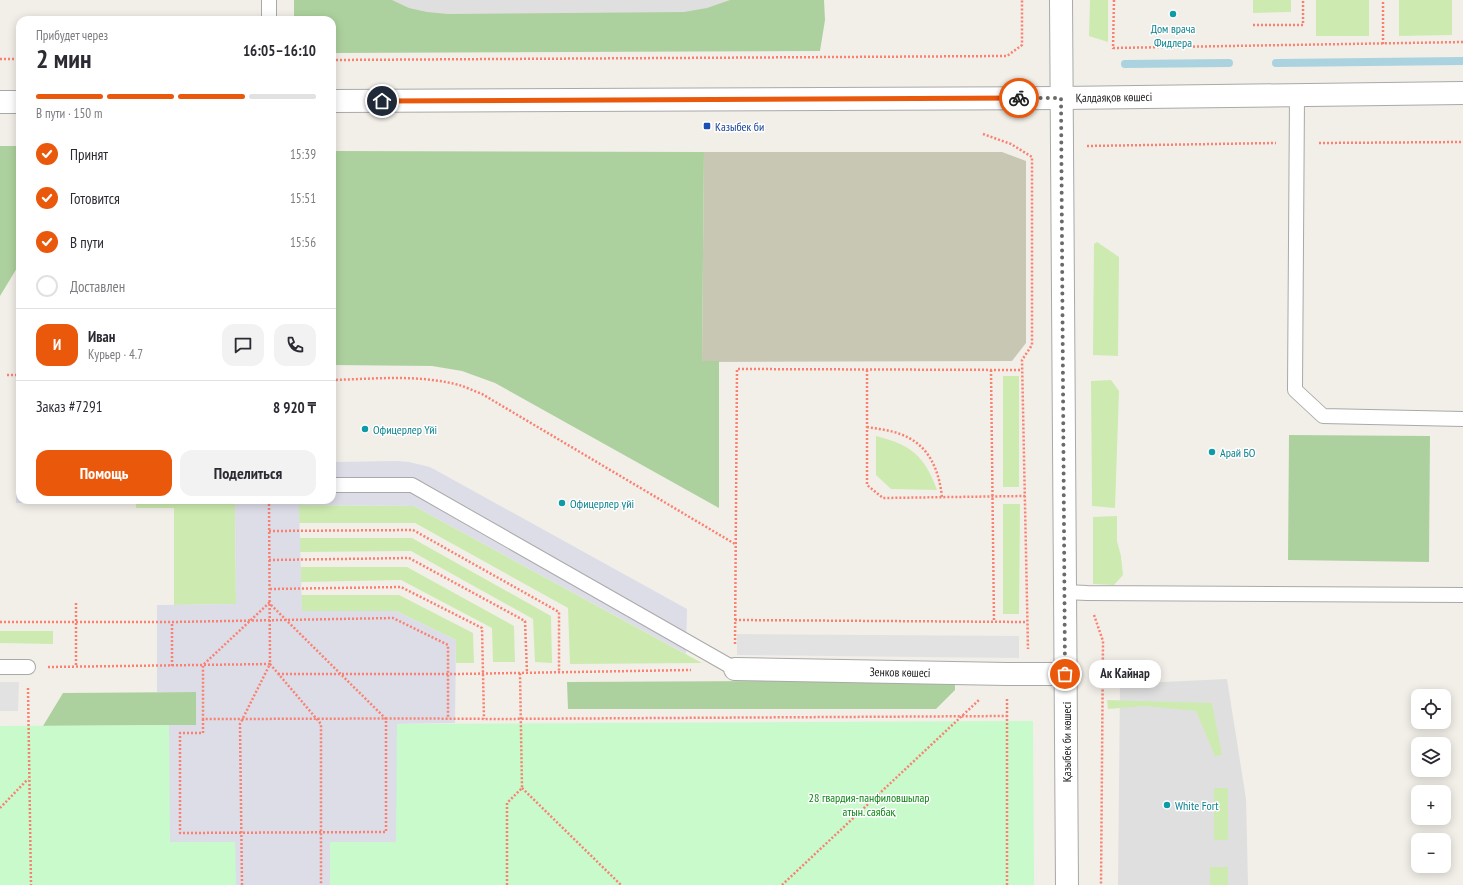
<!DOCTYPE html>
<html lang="ru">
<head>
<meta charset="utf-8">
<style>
  :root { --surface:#fff; --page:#f2f2f3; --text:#2b2b33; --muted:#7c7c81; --line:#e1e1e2; --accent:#ea580c }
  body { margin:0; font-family:"PT Sans Narrow",sans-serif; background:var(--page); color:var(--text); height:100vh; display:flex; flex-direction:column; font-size:15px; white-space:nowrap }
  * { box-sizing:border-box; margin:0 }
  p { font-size:13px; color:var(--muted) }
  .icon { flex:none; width:22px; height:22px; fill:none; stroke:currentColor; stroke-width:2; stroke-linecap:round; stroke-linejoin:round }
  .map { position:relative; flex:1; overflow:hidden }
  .sheet { position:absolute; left:16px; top:16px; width:320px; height:488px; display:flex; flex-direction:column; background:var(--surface); border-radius:12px; box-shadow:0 2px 10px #0003 }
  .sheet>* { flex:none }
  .buttons { position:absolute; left:1411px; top:689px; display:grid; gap:8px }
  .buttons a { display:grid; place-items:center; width:40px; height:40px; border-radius:8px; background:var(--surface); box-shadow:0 2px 10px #0003; font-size:20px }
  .pin { position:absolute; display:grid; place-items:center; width:34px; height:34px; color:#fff; margin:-17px; border:2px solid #fff; border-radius:50%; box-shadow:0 1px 4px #0007 }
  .courier { position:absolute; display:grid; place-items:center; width:40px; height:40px; margin:-20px; border:3px solid #ea580c; border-radius:50%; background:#fff; color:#222; box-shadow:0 1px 5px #0007 }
  .bubble { position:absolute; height:28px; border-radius:12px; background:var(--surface); box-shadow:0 2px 10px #0003; font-size:13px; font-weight:700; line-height:28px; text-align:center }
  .summary em { font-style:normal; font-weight:700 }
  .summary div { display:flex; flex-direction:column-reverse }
  .summary { display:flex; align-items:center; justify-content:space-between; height:68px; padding:0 20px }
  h1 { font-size:26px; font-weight:700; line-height:30px }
  .bar { display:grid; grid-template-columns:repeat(4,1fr); gap:6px 4px; align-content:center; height:48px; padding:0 20px }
  .bar i { height:5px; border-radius:3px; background:var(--line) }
  .bar .current { background:var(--accent) }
  .bar p { grid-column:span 4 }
  .line { display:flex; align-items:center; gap:10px; padding:0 20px; border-top:1px solid var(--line) }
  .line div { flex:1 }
  .round { display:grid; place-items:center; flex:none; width:42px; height:42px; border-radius:12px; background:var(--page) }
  ol { padding:0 20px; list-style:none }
  li { display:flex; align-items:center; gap:12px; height:44px }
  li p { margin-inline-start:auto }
  li .icon { padding:4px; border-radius:50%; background:var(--accent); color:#fff; stroke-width:4 }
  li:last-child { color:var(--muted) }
  li i { width:22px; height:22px; border:2px solid var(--line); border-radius:50% }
  .primary-button { display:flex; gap:8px; margin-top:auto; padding:8px 20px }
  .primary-button a { flex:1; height:46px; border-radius:12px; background:var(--accent); color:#fff; font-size:16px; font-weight:700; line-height:46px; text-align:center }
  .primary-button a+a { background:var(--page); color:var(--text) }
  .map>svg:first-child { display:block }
</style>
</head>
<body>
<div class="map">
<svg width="1463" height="885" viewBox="0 0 1463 885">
  <rect width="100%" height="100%" fill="#f2efe9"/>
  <!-- residential -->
  <g fill="#e0dfdf">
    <path d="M379 0H764L751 26H400Z"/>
    <path d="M1227 679 1246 799 1248 885H1118L1120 684Z"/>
  </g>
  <!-- construction -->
  <path fill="#c7c7b4" d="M704 152H1002L1026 161V343L1012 361 702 362Z"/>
  <!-- grass -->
  <g fill="#cdebb0">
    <path d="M1090 0H1108V42L1089 36Z"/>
    <path d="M1253 0H1291V12L1253 13Z"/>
    <rect x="1316" y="0" width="53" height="36"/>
    <path d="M1399 0H1452V35L1399 36Z"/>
    <path d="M1097 242 1119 257 1118 356 1093 355 1094 244Z"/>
    <rect x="1003" y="376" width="16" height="111"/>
    <path d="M1111 380 1119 391 1115 508 1092 506 1091 381Z"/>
    <path d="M876 436C911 445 924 455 937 490L891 489 876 475Z"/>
    <path d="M235 501 236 604 174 605V508H136V503Z"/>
    <path d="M1003 504H1020L1019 614H1003Z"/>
    <path d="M298 505 414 506 702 663 570 664 568 608 415 523H299Z"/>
    <path d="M1117 516V541L1121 556 1123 575 1114 585 1093 584V517Z"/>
    <path d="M300 538H412L551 616 552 663 535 662 533 619 411 551 300 552Z"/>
    <path d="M300 567H407L514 626 515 662H493L492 628 401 580 301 582Z"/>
    <path d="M301 595H399L473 633 474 663H456V640L396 611H302Z"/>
    <path d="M0 631H53V644L0 643Z"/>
    <path d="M1107 700 1212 703 1222 755 1215 756 1196 711 1145 706 1108 709Z"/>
    <rect x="1214" y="788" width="14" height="52"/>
    <rect x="1210" y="867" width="18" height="18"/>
  </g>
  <!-- forest -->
  <g fill="#add19e">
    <path d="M294 0H392L409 8 427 12 448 14 684 12 707 8 730 0H824L825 20 820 51 332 53V20H294Z"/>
    <path d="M0 146H20V263L0 296Z"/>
    <path d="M332 151 704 152 702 361H719V508L495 383 462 371 432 366 332 365Z"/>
    <path d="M1289 435 1430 436 1429 562 1288 560Z"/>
    <path d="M955 680V690L936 709H568L567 682Z"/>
    <path d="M196 692V725L43 726 63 693Z"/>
  </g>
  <!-- park -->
  <path fill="#c8facc" d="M1033 721 1034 885H0V726Z"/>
  <!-- parking -->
  <g fill="#e2e2e2">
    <path d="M737 634 1019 636V658L737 655Z"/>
    <path d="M0 682H19L18 711H0Z"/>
  </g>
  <!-- plaza -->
  <path fill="#dddde8" d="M397 461 409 462 430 467 687 609 686 654 414 506 299 505 302 611H396L456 640 455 723 397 724 396 842H330V885H236L235 842H170L169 725H196V692H157V605L236 604 235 502 16 503V466H20V500H332V462Z"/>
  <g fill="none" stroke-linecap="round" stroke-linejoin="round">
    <!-- stream -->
    <g stroke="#aad3df" stroke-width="8">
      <path d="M1276 63 1463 61"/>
      <path d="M1125 64 1229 63"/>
    </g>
    <defs>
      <g id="service">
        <path d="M269 0V20"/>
        <path d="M1297 95 1295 390 1323 416 1463 419"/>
        <path d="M332 485H412L735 669"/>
        <path d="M1065 592 1087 593 1463 595"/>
        <path d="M0 667H28"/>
      </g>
      <path id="minor" d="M735 669 1007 674H1065"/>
      <g id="tertiary">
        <path d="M1061 0 1067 885"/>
        <path d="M332 101 1061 98 1463 93"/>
        <path d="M0 102H20"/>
      </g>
    </defs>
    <!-- service casing -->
    <use href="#service" stroke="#a9a9a9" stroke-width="16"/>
    <!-- minor casing -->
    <use href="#minor" stroke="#a9a9a9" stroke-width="24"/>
    <!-- tertiary casing -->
    <use href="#tertiary" stroke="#a9a9a9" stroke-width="24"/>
    <!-- path -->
    <g stroke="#fa8072" stroke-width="2.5" stroke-dasharray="2 2" stroke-linecap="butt">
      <path d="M1114 0 1113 48 1463 42"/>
      <path d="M1253 25H1303V0"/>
      <path d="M1383 44V0"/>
      <path d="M0 59H20"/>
      <path d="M332 60 1007 56 1022 45V0"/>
      <path d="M983 134 1011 144 1032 157V345L1022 360 1028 649"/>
      <path d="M1319 143 1463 142"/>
      <path d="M1087 146 1276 143"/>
      <path d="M867 370V485L883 498 1025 496"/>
      <path d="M991 370 994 622"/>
      <path d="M7 375H20"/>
      <path d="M332 380C373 379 418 374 459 385 466 387 474 391 482 394L735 544"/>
      <path d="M867 427C878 429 890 430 900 434 929 444 939 470 942 497"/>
      <path d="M269 531 413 530 559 612V672"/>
      <path d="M269 560 409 558 525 621 527 673"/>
      <path d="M270 589 401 587 482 628 484 719"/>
      <path d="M76 603V666"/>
      <path d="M1094 615 1103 641 1101 885"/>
      <path d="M735 620 1027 622"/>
      <path d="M0 622H172"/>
      <path d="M735 644 737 369 1022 370"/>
      <path d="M172 666V622L393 618 448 645V719"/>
      <path d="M48 667 270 664 269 500"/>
      <path d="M278 674H456L691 670"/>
      <path d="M28 688 31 885"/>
      <path d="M1007 699V885"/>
      <path d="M203 719V733H180V833L386 832V719L269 603 203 665V719C301 719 398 718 496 719L1007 716"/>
      <path d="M522 788 621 885"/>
      <path d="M0 808 28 779"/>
      <path d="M242 885 240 724 270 664 321 724V885"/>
      <path d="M507 885V803L522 788 520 673"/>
      <path d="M782 885 980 699"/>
    </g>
    <!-- service -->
    <use href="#service" stroke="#fff" stroke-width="14"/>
    <!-- minor -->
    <use href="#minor" stroke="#fff" stroke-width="22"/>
    <!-- tertiary -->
    <use href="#tertiary" stroke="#fff" stroke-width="22"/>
  </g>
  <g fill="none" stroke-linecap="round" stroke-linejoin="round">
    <!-- done -->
    <path stroke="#6b6a68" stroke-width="4" stroke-dasharray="0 7.2" d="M1019 98H1061L1065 674"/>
    <!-- route -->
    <path stroke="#ea580c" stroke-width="5" d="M382 101 1019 98"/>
  </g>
  <!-- markers -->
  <g fill="#0f9aa8" stroke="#fff" stroke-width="1.5">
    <circle cx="1173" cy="14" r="4"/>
    <circle cx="365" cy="429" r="4"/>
    <circle cx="1212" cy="452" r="4"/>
    <circle cx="562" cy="503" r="4"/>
    <circle cx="1167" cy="805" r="4"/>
  </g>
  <rect fill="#1a4fb4" stroke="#fff" stroke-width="1.5" x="703" y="122" width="8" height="8" rx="2"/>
  <g text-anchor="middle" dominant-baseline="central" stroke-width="3" stroke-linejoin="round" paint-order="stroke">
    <!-- culture labels -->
    <g font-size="12" fill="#0d838f" stroke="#fff" text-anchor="start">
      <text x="1173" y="28" text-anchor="middle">Дом врача<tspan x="1173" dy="14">Фидлера</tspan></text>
      <text x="373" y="429">Офицерлер Үйі</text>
      <text x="1220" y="452">Арай БО</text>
      <text x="570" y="503">Офицерлер үйі</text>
      <text x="1175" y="805">White Fort</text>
    </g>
    <!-- street labels -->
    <g font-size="12" fill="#222" stroke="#fff">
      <text transform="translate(1114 97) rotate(-1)">Қалдаяқов көшесі</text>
      <text transform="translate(900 672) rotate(1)">Зенков көшесі</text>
      <text transform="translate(1066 742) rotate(-90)">Қазыбек би көшесі</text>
    </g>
    <!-- transit labels -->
    <g font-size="12" fill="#164399" stroke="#fff" text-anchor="start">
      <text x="715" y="126">Казыбек би</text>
    </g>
    <!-- park labels -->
    <g font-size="12" fill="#0c8416" stroke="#fff">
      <text x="869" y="797">28 гвардия-панфиловшылар<tspan x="869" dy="14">атын. саябақ</tspan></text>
    </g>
  </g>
</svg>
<div class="buttons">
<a><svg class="icon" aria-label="locate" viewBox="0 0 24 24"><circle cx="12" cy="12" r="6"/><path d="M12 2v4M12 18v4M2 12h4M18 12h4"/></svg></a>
<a><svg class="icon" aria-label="layers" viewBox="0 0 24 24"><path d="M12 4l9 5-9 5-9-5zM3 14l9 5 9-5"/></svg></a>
<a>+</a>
<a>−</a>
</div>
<div class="pin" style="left:1065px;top:674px;background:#ea580c"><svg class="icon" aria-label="bag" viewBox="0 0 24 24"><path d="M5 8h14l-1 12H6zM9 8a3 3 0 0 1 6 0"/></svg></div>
<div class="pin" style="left:382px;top:101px;background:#1f2937"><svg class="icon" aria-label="home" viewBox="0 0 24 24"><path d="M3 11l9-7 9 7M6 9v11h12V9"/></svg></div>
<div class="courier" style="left:1019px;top:98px"><svg class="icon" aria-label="bike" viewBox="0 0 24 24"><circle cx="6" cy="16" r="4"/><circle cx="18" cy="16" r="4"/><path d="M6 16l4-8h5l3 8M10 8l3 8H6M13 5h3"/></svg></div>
<div class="bubble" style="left:1089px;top:660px;width:72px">Ак Кайнар</div>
<section class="sheet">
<div class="summary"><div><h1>2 мин</h1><p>Прибудет через</p></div><em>16:05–16:10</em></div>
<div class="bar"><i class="current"></i><i class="current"></i><i class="current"></i><i></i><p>В пути · 150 m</p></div>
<ol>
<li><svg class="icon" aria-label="check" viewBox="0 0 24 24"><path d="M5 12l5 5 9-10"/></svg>Принят<p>15:39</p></li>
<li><svg class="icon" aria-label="check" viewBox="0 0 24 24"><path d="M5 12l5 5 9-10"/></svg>Готовится<p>15:51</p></li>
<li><svg class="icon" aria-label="check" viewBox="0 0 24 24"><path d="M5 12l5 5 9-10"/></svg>В пути<p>15:56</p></li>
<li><i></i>Доставлен</li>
</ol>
<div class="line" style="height:72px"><b class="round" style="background:var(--accent);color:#fff">И</b><div><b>Иван</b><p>Курьер · 4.7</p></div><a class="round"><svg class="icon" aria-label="chat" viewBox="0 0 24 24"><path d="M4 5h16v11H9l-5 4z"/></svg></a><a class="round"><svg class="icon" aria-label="phone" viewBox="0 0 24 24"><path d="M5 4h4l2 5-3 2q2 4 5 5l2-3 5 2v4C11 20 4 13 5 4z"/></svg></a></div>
<div class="line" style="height:52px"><div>Заказ #7291</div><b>8 920 ₸</b></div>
<div class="primary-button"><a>Помощь</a><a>Поделиться</a></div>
</section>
</div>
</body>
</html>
